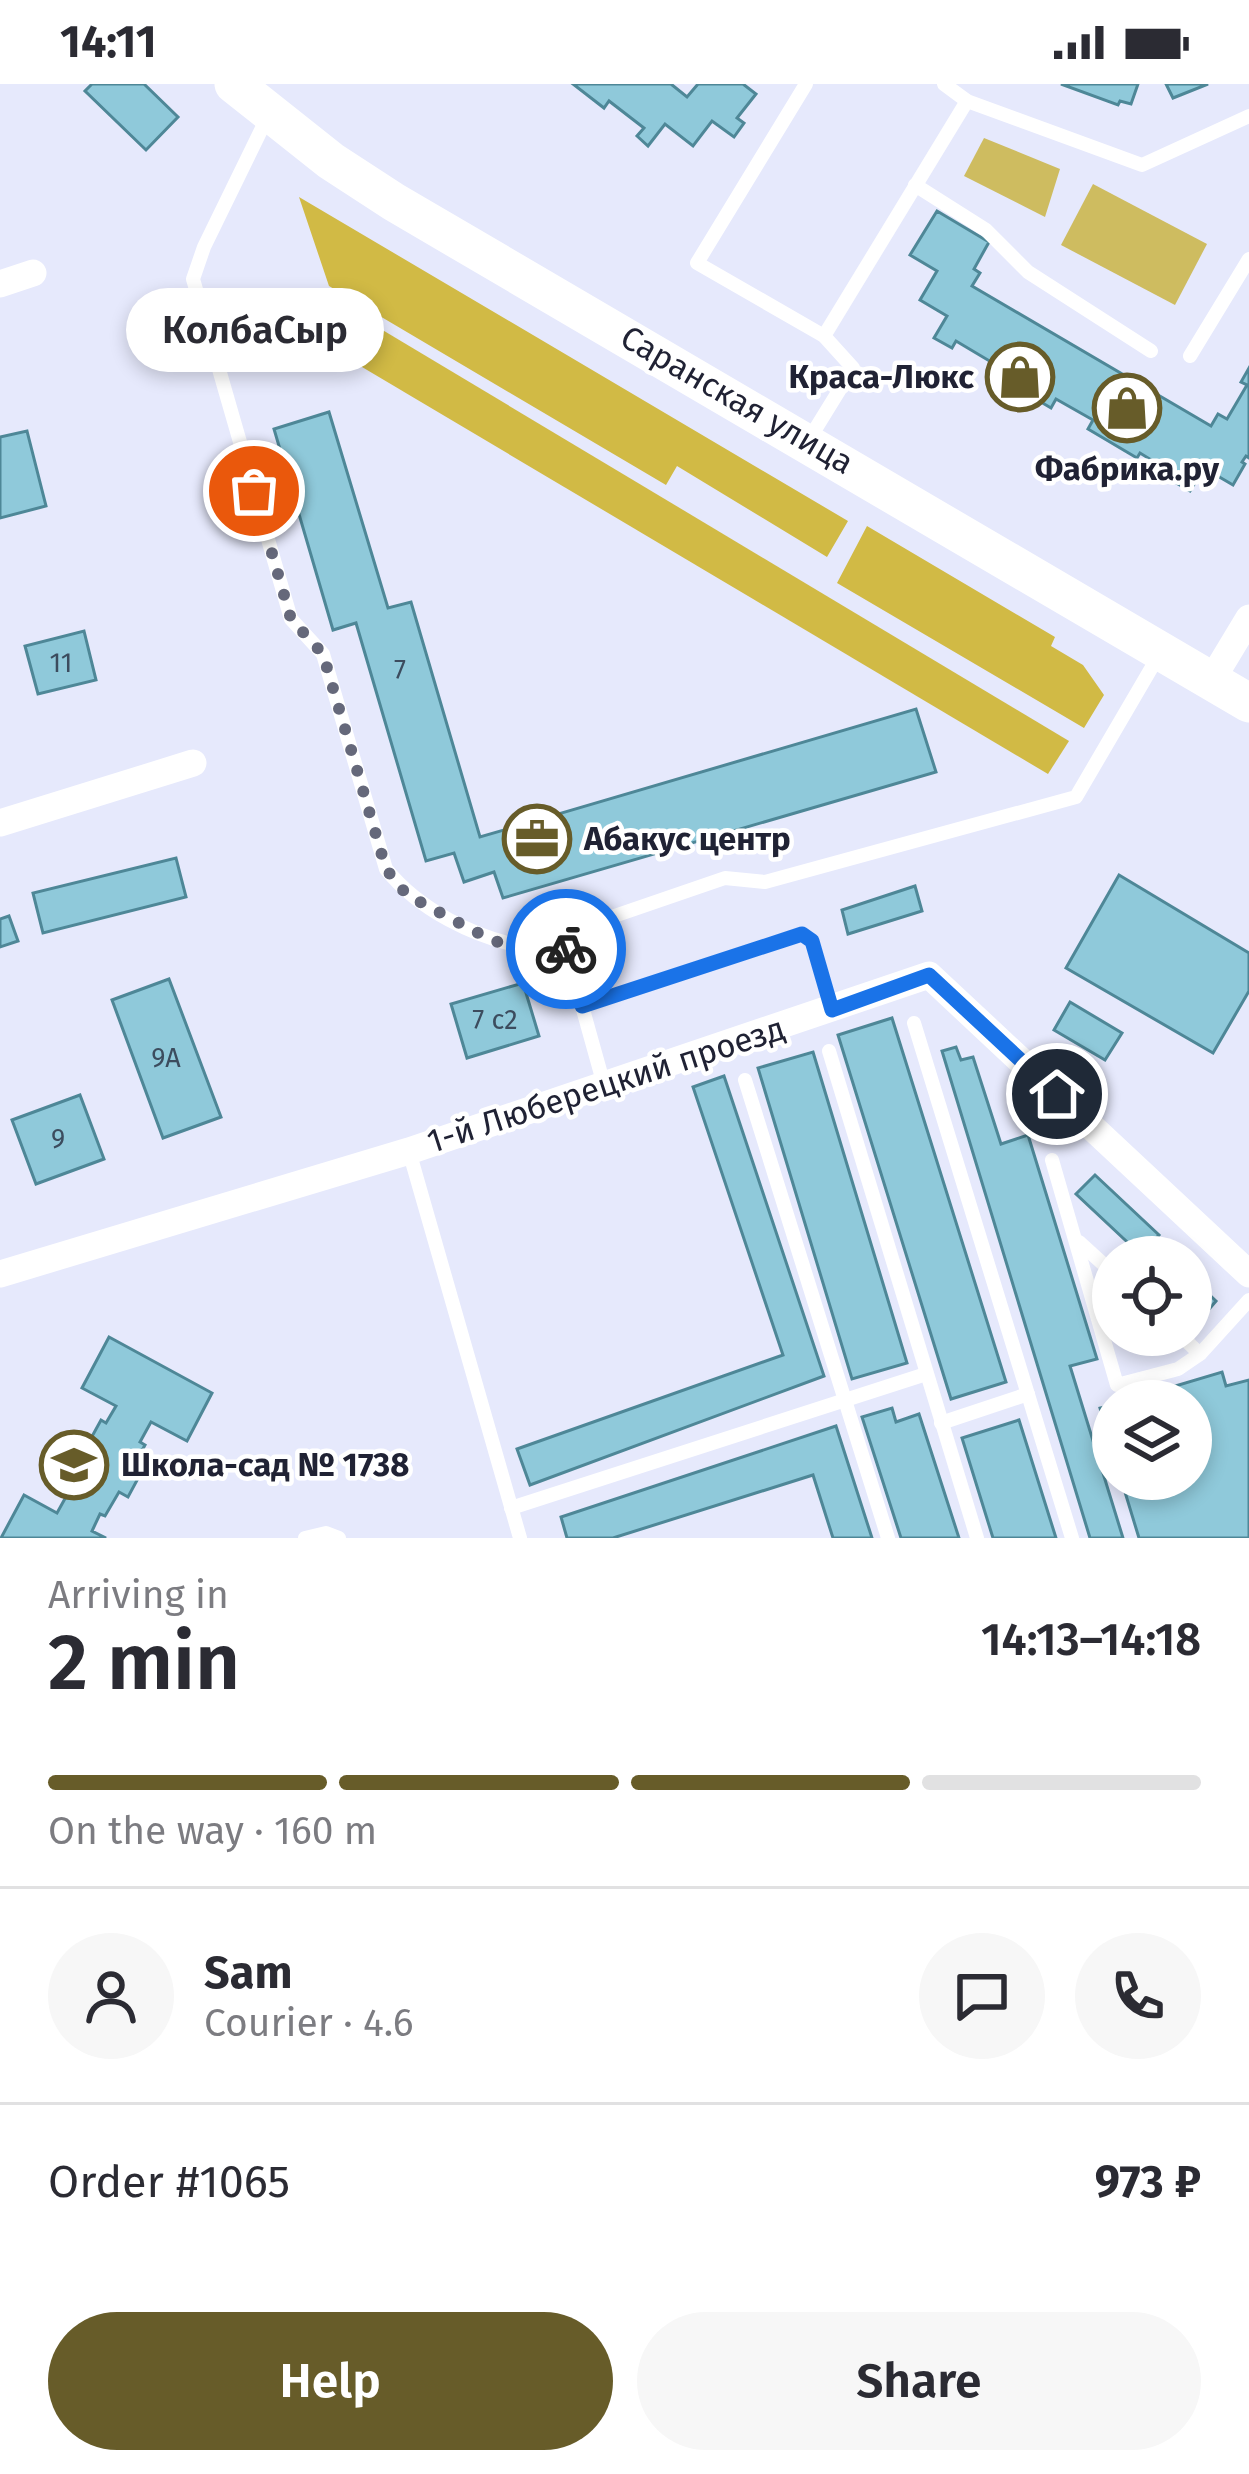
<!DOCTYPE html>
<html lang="en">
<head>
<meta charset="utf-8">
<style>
  :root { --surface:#fff; --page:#f7f7f7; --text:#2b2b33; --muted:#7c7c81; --line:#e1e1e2; --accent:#675c29 }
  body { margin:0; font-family:"Fira Sans",sans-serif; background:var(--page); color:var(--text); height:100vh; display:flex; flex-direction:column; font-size:45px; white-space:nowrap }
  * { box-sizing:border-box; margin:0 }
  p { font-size:39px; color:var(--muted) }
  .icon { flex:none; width:66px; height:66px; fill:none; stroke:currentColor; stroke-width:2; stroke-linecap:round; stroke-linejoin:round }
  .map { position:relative; height:1454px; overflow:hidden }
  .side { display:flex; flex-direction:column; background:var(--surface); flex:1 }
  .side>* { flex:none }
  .fabs { position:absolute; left:1092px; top:1152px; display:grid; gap:24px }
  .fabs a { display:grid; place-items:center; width:120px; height:120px; border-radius:50%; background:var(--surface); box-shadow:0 6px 18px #0003; font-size:60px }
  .pin { position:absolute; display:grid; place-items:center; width:102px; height:102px; color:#fff; margin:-51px; border:6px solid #fff; border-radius:50%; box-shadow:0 3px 12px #0007 }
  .courier { position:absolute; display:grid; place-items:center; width:120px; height:120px; margin:-60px; border:9px solid #1a73e8; border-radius:50%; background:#fff; color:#222; box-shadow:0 3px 15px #0007 }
  .bubble { position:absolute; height:84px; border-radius:42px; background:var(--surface); box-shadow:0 6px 18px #0003; font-size:39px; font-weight:600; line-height:84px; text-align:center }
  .head em { font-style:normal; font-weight:600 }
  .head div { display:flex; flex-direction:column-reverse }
  .head { display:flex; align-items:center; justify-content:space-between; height:204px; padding:0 48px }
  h1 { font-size:78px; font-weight:600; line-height:90px }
  .bar { display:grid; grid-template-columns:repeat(4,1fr); gap:18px 12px; align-content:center; height:144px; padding:0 48px }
  .bar i { height:15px; border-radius:9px; background:var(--line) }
  .bar .current { background:var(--accent) }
  .bar p { grid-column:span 4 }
  .line { display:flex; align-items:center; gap:30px; padding:0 48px; border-top:3px solid var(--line) }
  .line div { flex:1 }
  .round { display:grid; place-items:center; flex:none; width:126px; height:126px; border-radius:63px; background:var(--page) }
  .button { display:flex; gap:24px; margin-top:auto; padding:24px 48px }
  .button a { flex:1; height:138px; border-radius:72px; background:var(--accent); color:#fff; font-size:48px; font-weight:600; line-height:138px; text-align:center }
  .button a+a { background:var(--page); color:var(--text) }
  .status { display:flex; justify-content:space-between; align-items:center; height:84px; padding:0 60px; background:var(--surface); direction:ltr }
  .status svg { height:33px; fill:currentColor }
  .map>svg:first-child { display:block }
</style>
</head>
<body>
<div class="status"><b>14:11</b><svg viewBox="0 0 49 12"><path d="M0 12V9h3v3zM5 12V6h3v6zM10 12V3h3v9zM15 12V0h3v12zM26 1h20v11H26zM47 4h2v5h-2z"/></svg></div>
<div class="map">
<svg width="1249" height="1454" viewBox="0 0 1249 1454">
  <rect width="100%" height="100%" fill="#e6e9fc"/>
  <!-- green -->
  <g fill="#cebc60">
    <path d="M984 54 1060 85 1045 133 964 92Z"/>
    <path d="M1093 100 1207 160 1175 221 1061 161Z"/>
  </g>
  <!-- forest -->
  <g fill="#d1ba45">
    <path d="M299 113 848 437 827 473 677 382 666 401 329 202Z"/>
    <path d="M329 214 1069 657 1048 690 335 267Z"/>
    <path d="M867 442 1055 553 1051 562 1083 581 1104 611 1084 644 837 499Z"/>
  </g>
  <!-- building -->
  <g fill="#8fc9da" stroke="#4e8797" stroke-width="3">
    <path d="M92 0H144L178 33 146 66 85 7Z"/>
    <path d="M573 0H671L687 13 698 0H743L756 10 737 34 744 39 734 53 712 37 693 62 665 40 648 62 637 52 644 44 609 17 604 24Z"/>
    <path d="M1061 0H1138L1131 20 1120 17 1118 21Z"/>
    <path d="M1166 0H1208L1173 14Z"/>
    <path d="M937 127 989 158 974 185 980 189 972 202 1211 342 1218 330 1227 335 1247 301 1241 298 1249 284V374L1246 372 1242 378 1245 380 1233 401 1204 384 1190 407 1171 396 1174 390 1140 369 1137 374 1088 345 1093 336 1056 315 1051 324 999 293 1003 285 956 257 952 264 934 254 947 232 920 216 937 187 910 171Z"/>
    <path d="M329 328 388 524 411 518 480 753 916 625 936 688 503 814 494 788 464 798 454 769 426 777 356 539 333 546 274 345Z"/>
    <path d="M27 347 46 422 0 434V353Z"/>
    <path d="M84 547 96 596 38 610 25 562Z"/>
    <path d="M176 774 186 813 43 849 33 809Z"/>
    <path d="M1119 791 1249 869V907L1213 969 1066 884Z"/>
    <path d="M915 802 922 827 848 850 842 826Z"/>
    <path d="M9 832 18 857 0 863V835Z"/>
    <path d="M169 895 221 1033 163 1054 112 916Z"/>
    <path d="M523 899 539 952 467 974 451 920Z"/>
    <path d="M1070 918 1122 949 1105 976 1054 946Z"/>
    <path d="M892 934 1006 1298 951 1315 838 951Z"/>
    <path d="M956 963 961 976 973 973 1001 1060 1028 1051 1097 1275 1070 1282 1123 1454H1090L942 967Z"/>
    <path d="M813 968 907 1279 852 1295 758 984Z"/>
    <path d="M724 992 824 1292 530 1401 517 1365 783 1271 693 1003Z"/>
    <path d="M80 1011 104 1075 36 1100 12 1036Z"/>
    <path d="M1095 1091 1159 1151 1153 1157 1170 1173H1137L1140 1170 1076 1110Z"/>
    <path d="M1191 1193 1216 1217 1204 1231 1195 1223 1191 1227Z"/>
    <path d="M109 1253 212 1309 187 1357 151 1338 140 1358 145 1361 133 1383 142 1387 128 1413 119 1408 105 1432 100 1430 92 1447 106 1454H1L24 1411 57 1429 67 1411 62 1408 76 1382 68 1378 81 1353 89 1358 101 1336 106 1339 116 1322 82 1304Z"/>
    <path d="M1222 1288 1226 1302 1249 1296V1454H1139L1121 1395H1191V1317H1125Z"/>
    <path d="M1113 1321V1368L1100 1324Z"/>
    <path d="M892 1324 896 1338 919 1330 959 1454H901L862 1333Z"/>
    <path d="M1019 1336 1056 1454H993L962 1354Z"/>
    <path d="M836 1342 872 1454H833L813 1391 613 1454H567L561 1433Z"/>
  </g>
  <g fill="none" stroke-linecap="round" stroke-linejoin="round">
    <!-- service -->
    <g stroke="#fff" stroke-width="14">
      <path d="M806 0 697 179 824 252 853 284 808 357"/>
      <path d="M944 0 967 17 1142 81 1249 32"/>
      <path d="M268 32 204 163 193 195 291 535 323 570 386 785C419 826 474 853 524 863L725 794 765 798 1076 713 1159 571"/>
      <path d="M915 101 986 146 1028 188 1151 267"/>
      <path d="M824 252 967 17"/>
      <path d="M1190 272 1249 175"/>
      <path d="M562 850 582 922"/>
      <path d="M914 939 1072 1454"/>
      <path d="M829 967 977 1454"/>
      <path d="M745 996 888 1454"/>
      <path d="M604 1001 582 922 802 850 812 857 832 926"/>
      <path d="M409 1067 520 1454"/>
      <path d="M1052 1076 1117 1301 1178 1285 1200 1270 1249 1216"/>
      <path d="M1079 1158 1113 1189"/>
      <path d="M1180 1251 1200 1270"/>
      <path d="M941 1339 1028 1310"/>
      <path d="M511 1424 926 1290"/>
      <path d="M305 1454 326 1449 339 1454"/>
    </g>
    <!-- minor -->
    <g stroke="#fff" stroke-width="27">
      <path d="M0 200 33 189"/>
      <path d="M1211 597 1249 534"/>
      <path d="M0 739 193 679"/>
      <path d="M0 1190 409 1067 929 891 1249 1190"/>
    </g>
    <!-- secondary -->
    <path stroke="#fff" stroke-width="39" d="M234 0 331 77 394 118 1249 619"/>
  </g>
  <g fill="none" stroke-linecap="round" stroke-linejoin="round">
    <!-- done -->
    <path stroke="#65687a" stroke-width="12" stroke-dasharray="0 21.6" d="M254 407 291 535 323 570 386 785 407 811 493 857 524 863 562 850 566 865"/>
    <!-- route -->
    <path stroke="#1a73e8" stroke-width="15" d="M566 865 582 922 802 850 812 857 832 926 929 891 1057 1010"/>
  </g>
  <!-- icons -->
  <defs>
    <symbol id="shop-ring" viewBox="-11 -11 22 22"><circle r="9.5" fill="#fff" stroke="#675c29" stroke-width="1.5"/><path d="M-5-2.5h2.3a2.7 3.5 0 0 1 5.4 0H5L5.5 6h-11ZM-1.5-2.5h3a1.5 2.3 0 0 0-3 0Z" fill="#675c29"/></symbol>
    <symbol id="office-ring" viewBox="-11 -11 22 22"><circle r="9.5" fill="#fff" stroke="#675c29" stroke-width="1.5"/><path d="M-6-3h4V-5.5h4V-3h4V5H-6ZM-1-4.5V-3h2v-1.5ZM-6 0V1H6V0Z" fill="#675c29"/></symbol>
    <symbol id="school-ring" viewBox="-11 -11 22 22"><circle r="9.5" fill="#fff" stroke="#675c29" stroke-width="1.5"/><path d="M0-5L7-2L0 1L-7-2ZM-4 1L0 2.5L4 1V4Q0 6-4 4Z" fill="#675c29"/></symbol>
  </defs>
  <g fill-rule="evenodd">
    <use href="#shop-ring" x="982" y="255" width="76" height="76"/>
    <use href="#shop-ring" x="1089" y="286" width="76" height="76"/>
    <use href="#office-ring" x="499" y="717" width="76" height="76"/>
    <use href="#school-ring" x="36" y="1343" width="76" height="76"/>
  </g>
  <g text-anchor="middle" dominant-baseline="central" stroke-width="9" stroke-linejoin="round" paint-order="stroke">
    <!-- number labels -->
    <g font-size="27" fill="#3c4c5e">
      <text x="61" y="579">11</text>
      <text x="400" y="586">7</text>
      <text x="495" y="936">7 с2</text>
      <text x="166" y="974">9А</text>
      <text x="58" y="1055">9</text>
    </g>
    <!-- poi labels -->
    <g font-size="33" font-weight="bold" fill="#202234" stroke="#fff" text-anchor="start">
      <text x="974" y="293" text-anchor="end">Краса-Люкс</text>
      <text x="1127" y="385" text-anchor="middle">Фабрика.ру</text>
      <text x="584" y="755">Абакус центр</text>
      <text x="121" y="1381">Школа-сад № 1738</text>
    </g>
    <!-- street labels -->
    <g font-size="33" fill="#202234" stroke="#fff">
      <text transform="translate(737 316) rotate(30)">Саранская улица</text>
      <text transform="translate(606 1001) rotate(-18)">1-й Люберецкий проезд</text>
    </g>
  </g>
</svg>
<div class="fabs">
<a><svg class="icon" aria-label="locate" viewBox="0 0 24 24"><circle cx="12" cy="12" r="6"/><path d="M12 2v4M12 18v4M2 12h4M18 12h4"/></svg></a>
<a><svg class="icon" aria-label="layers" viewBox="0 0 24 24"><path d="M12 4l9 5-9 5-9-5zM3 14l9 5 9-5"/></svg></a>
</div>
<div class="pin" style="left:254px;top:407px;background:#ea580c"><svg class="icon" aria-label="bag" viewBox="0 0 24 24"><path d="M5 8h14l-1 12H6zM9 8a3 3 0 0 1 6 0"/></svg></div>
<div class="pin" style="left:1057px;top:1010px;background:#1f2937"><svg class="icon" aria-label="home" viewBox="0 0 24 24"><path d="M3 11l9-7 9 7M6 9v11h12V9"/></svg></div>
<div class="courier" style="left:566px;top:865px"><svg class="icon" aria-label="bike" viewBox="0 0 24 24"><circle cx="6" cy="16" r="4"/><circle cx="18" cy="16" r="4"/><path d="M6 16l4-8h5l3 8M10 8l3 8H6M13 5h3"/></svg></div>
<div class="bubble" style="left:126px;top:204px;width:258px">КолбаСыр</div>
</div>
<section class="side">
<div class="head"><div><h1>2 min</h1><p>Arriving in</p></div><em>14:13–14:18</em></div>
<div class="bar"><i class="current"></i><i class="current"></i><i class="current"></i><i></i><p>On the way · 160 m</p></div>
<div class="line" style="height:216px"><a class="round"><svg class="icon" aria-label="person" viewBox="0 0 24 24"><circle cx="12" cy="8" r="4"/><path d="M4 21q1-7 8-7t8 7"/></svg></a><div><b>Sam</b><p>Courier · 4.6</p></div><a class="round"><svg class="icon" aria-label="chat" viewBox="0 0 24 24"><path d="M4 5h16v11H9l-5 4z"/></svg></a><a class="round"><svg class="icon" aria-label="phone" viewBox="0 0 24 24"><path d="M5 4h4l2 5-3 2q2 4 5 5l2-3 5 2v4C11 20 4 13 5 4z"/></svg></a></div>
<div class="line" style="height:156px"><div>Order #1065</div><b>973 ₽</b></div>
<div class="button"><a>Help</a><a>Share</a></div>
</section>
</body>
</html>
